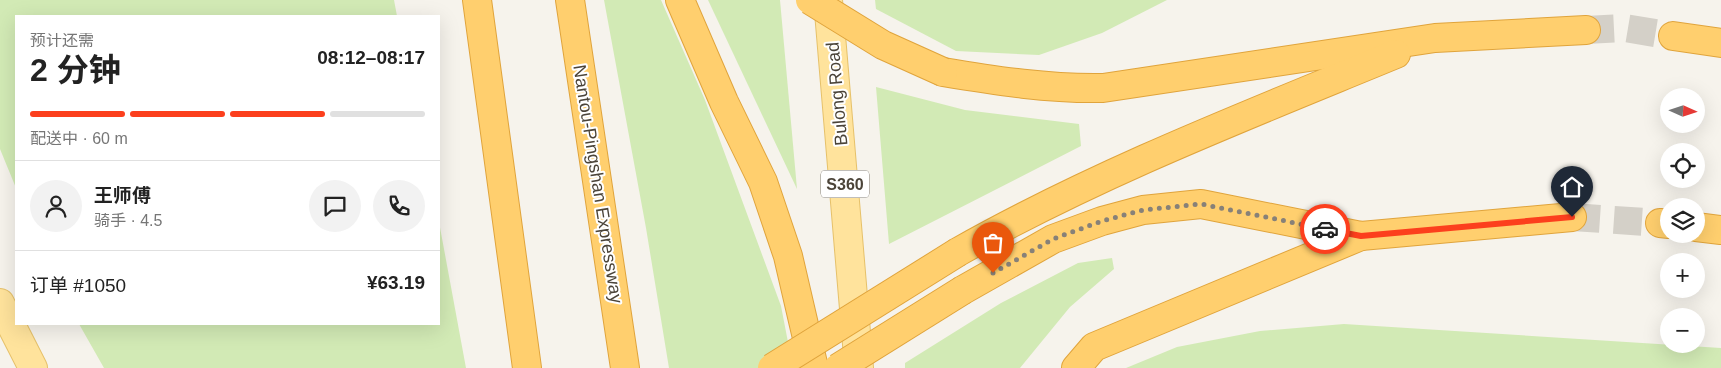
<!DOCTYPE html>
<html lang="zh">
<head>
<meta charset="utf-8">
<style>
  :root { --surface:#fff; --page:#f2f2f2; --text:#222; --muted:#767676; --line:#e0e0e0; --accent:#fc3f1d }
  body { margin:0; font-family:Arial,"Noto Sans SC",sans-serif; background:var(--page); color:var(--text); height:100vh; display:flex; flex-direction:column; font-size:19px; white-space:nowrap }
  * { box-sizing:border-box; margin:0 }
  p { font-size:16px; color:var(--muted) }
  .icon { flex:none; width:28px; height:28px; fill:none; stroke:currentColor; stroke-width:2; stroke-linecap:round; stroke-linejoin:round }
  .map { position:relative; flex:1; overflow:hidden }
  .side { position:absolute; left:15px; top:15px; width:425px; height:310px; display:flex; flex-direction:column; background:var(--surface); border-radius:0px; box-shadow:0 5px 20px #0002 }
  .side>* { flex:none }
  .needle { width:32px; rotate:93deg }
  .tools { position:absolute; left:1660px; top:88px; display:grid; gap:10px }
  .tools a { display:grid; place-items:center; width:45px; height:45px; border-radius:50%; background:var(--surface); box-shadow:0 5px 20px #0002; font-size:25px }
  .pin { position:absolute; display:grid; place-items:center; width:42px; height:42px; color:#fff; margin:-51px -21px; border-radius:50% 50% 50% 0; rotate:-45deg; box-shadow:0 0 5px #0007 }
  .pin .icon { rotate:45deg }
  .courier { position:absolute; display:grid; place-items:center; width:50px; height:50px; margin:-25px; border:4px solid #fc3f1d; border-radius:50%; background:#fff; color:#222; box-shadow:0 1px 6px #0007 }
  .head em { font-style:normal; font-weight:700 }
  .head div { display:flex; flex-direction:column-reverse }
  .head { display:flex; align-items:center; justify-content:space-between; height:85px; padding:0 15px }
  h1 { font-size:32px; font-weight:700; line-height:38px }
  .bar { display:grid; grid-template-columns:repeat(4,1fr); gap:8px 5px; align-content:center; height:60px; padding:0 15px }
  .bar i { height:6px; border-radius:4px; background:var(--line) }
  .bar .active { background:var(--accent) }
  .bar p { grid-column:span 4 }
  .line { display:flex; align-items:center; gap:12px; padding:0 15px; border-top:1px solid var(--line) }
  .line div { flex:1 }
  .round { display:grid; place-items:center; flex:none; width:52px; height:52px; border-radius:26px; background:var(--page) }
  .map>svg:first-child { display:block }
</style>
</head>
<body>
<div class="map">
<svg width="1721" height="368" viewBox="0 0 1721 368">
  <rect width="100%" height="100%" fill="#f6f3ec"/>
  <!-- green -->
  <g fill="#d2eab5">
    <path d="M0 0H394L397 16H16V188L0 149Z"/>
    <path d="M604 0H661L705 100 781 306 793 368H669L646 228Z"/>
    <path d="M708 0H780L797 189Z"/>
    <path d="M875 0H1167L1102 33 1039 55 956 51 876 9Z"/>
    <path d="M876 87 965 110 1079 124 1081 146 889 244Z"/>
    <path d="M439 222 466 368H104L79 324H439Z"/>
    <path d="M1112 258 1114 269 1070 307 1020 368H905V363L1001 303 1078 263Z"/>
    <path d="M1344 324 1721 348V368H1126L1177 347 1260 331Z"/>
  </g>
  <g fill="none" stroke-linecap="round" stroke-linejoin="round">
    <!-- highway-tunnel -->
    <g stroke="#d4d0c8" stroke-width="28" stroke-dasharray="28 14" stroke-linecap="butt">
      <path d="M1586 30 1625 28 1673 36"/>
      <path d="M1572 217 1660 223"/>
    </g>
    <defs>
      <g id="primary">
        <path d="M828 0 859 368"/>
        <path d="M0 303 33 368"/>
      </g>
      <g id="highway">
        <path d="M477 0 527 368"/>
        <path d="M570 0 625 368"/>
        <path d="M680 0 724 102 763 182 788 256 814 368"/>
        <path d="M1673 36 1721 43"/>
        <path d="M943 72C997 81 1049 89 1103 88L1435 38 1586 30"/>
        <path d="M1660 223 1669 224"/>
        <path d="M1696 227 1721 230"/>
        <path d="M958 252C1098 173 1248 115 1396 54"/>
        <path d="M963 290 1053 239 1102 221 1143 210 1201 204 1361 236 1572 217"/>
        <path d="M1076 368 1094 347 1361 236"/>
      </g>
    </defs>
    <!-- primary casing -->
    <use href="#primary" stroke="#e6c16a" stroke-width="30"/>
    <!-- highway casing -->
    <use href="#highway" stroke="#e0a43c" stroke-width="30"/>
    <!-- primary -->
    <use href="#primary" stroke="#ffe39c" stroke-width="28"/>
    <!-- highway -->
    <use href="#highway" stroke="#ffcf6e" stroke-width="28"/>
    <defs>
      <g id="highway-bridge">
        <path d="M810 0 883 45 943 72"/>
        <path d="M772 368 958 252"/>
        <path d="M838 368 963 290"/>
      </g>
    </defs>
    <!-- highway-bridge casing -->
    <use href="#highway-bridge" stroke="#e0a43c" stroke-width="30" stroke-linecap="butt"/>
    <!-- highway-bridge -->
    <use href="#highway-bridge" stroke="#ffcf6e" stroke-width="28"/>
  </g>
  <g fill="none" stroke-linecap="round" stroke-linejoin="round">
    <!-- done -->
    <path stroke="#878178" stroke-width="5" stroke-dasharray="0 9" d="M993 273 1053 239 1102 221 1143 210 1201 204 1325 229"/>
    <!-- route -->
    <path stroke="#fc3f1d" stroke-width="6" d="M1325 229 1361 236 1572 217"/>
  </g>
  <g text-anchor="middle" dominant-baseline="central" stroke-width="4" stroke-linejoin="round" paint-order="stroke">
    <!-- shield labels -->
    <rect fill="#fff" stroke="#817c74" stroke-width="1" x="821" y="170.5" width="48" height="27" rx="4"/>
    <g font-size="16" font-weight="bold" fill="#4b4439">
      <text x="845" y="184">S360</text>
    </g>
    <!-- street labels -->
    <g font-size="18" fill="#4b4439" stroke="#fff">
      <text transform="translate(837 94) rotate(-95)">Bulong Road</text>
      <text transform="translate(598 184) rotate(81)">Nantou-Pingshan Expressway</text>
    </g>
  </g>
</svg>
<div class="tools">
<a><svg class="needle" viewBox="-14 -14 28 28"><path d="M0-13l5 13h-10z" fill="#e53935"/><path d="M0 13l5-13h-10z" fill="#767676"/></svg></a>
<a><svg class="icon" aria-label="locate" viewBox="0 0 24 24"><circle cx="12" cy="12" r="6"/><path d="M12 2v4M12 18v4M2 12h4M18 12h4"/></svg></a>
<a><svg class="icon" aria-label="layers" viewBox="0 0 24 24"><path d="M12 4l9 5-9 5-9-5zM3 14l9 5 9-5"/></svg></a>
<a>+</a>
<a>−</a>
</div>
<div class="pin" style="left:993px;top:273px;background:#ea580c"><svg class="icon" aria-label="bag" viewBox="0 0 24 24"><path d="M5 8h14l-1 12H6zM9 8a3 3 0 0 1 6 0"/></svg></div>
<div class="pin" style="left:1572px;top:217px;background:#1f2937"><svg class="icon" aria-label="home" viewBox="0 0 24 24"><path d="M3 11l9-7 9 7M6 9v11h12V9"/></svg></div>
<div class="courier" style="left:1325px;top:229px"><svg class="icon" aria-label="car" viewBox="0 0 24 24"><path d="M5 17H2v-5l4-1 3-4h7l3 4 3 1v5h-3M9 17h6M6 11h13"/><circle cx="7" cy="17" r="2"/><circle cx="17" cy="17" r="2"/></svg></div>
<section class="side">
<div class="head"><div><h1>2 分钟</h1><p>预计还需</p></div><em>08:12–08:17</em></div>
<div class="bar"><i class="active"></i><i class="active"></i><i class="active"></i><i></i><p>配送中 · 60 m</p></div>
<div class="line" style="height:90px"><a class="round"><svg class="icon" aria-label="person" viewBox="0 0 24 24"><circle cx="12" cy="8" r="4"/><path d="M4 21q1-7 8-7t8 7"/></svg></a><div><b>王师傅</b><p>骑手 · 4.5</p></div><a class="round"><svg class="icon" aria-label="chat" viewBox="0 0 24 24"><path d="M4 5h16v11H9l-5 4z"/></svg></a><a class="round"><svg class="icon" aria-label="phone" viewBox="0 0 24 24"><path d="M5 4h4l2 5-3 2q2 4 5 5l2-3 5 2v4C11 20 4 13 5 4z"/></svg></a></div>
<div class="line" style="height:65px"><div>订单 #1050</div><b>¥63.19</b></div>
</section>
</div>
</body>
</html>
